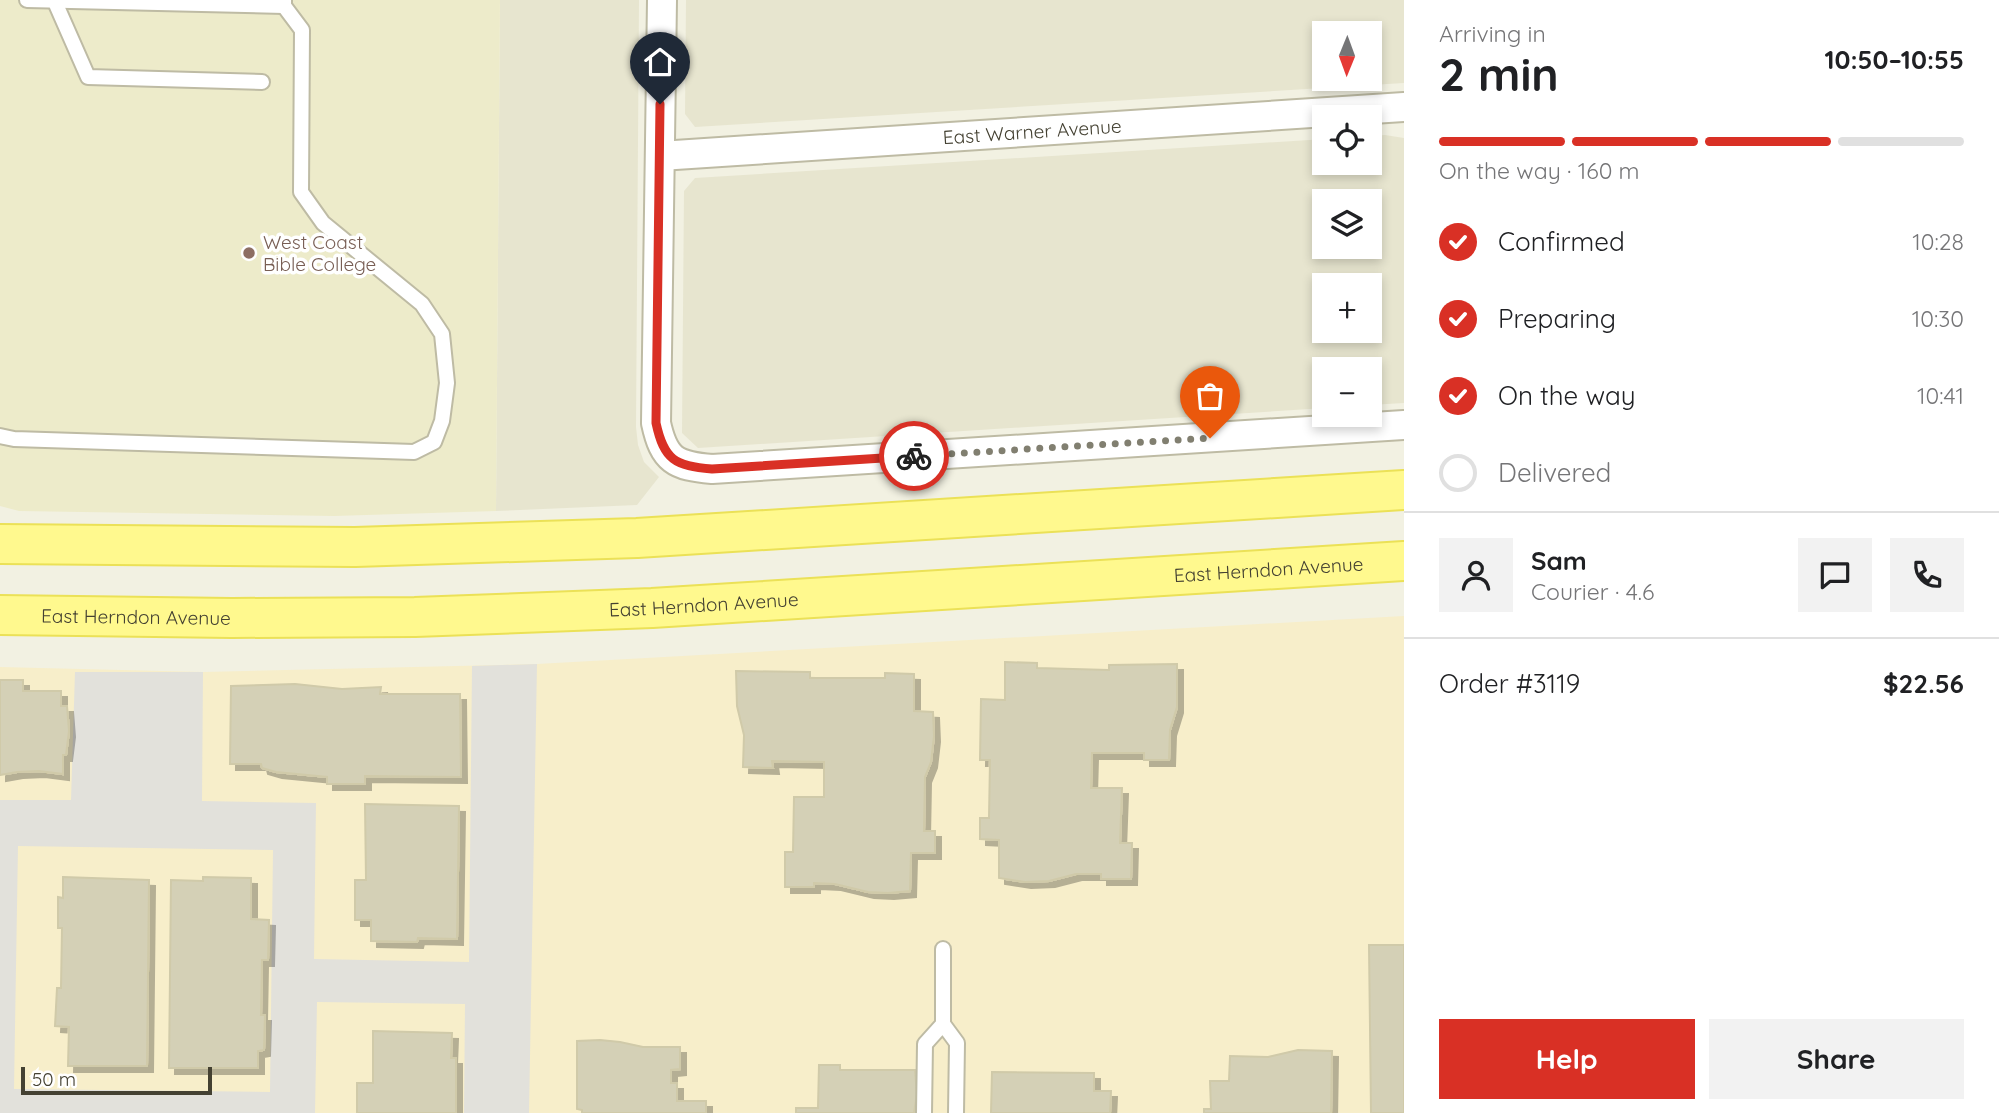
<!DOCTYPE html>
<html lang="en">
<head>
<meta charset="utf-8">
<style>
  :root { --surface:#fff; --page:#f2f2f2; --text:#202124; --muted:#757577; --line:#e0e0e0; --accent:#d93025 }
  body { margin:0; font-family:Quicksand,sans-serif; background:var(--page); color:var(--text); height:100vh; display:flex; flex-direction:column; font-size:26px; white-space:nowrap }
  * { box-sizing:border-box; margin:0 }
  p { font-size:23px; color:var(--muted) }
  .icon { flex:none; width:38px; height:38px; fill:none; stroke:currentColor; stroke-width:2; stroke-linecap:round; stroke-linejoin:round }
  .map { position:relative; flex:1; overflow:hidden }
  .sheet { display:flex; flex-direction:column; background:var(--surface); width:595px }
  .sheet>* { flex:none }
  .needle { width:46px; rotate:181deg }
  .controls { position:absolute; left:1312px; top:21px; display:grid; gap:14px }
  .controls a { display:grid; place-items:center; width:70px; height:70px; border-radius:0px; background:var(--surface); box-shadow:0 4px 10px #0003; font-size:35px }
  .scale { position:absolute; left:21px; bottom:18px; width:191px; box-sizing:border-box; padding-left:7px; border:4px solid #444132; border-top:0; font-size:19px; line-height:24px; white-space:nowrap; color:#444132; -webkit-text-stroke:5px #fff; paint-order:stroke }
  .pin { position:absolute; display:grid; place-items:center; width:60px; height:60px; color:#fff; margin:-72px -30px; border-radius:50% 50% 50% 0; rotate:-45deg; box-shadow:0 0 7px #0007 }
  .pin .icon { rotate:45deg }
  .courier { position:absolute; display:grid; place-items:center; width:70px; height:70px; margin:-35px; border:5px solid #d93025; border-radius:50%; background:#fff; color:#222; box-shadow:0 2px 9px #0007 }
  .summary em { font-style:normal; font-weight:800 }
  .summary div { display:flex; flex-direction:column-reverse }
  .summary { display:flex; align-items:center; justify-content:space-between; height:119px; padding:0 35px }
  h1 { font-size:46px; font-weight:800; line-height:52px }
  .bar { display:grid; grid-template-columns:repeat(4,1fr); gap:10px 7px; align-content:center; height:84px; padding:0 35px }
  .bar i { height:9px; border-radius:5px; background:var(--line) }
  .bar .active { background:var(--accent) }
  .bar p { grid-column:span 4 }
  .line { display:flex; align-items:center; gap:18px; padding:0 35px; border-top:2px solid var(--line) }
  .line div { flex:1 }
  .round { display:grid; place-items:center; flex:none; width:74px; height:74px; border-radius:0px; background:var(--page) }
  ol { padding:0 35px; list-style:none }
  li { display:flex; align-items:center; gap:21px; height:77px }
  li p { margin-inline-start:auto }
  li .icon { padding:7px; border-radius:50%; background:var(--accent); color:#fff; stroke-width:4 }
  li:last-child { color:var(--muted) }
  li i { width:38px; height:38px; border:4px solid var(--line); border-radius:50% }
  .cta { display:flex; gap:14px; margin-top:auto; padding:14px 35px }
  .cta a { flex:1; height:80px; border-radius:0px; background:var(--accent); color:#fff; font-size:28px; font-weight:800; line-height:80px; text-align:center }
  .cta a+a { background:var(--page); color:var(--text) }
  main { display:flex; flex:1; min-height:0 }
  .map>svg:first-child { display:block }
</style>
</head>
<body>
<main>
<div class="map">
<svg width="1404" height="1113" viewBox="0 0 1404 1113">
  <defs>
    <filter id="shadow"><feDropShadow dx="6" dy="6" stdDeviation="0" flood-color="#0004"/></filter>
  </defs>
  <rect width="100%" height="100%" fill="#f2f1e2"/>
  <!-- residential -->
  <g fill="#e7e5cf" fill-rule="evenodd">
    <path d="M500 0H639L636 427 638 445 644 462 659 477 637 505 496 511Z"/>
    <path d="M686 0H1404V83L695 127 685 114ZM1325 33H1370V79H1325Z"/>
    <path d="M1385 135 1404 138V403L1370 405V369H1325V408L698 448 682 433 684 191 695 178 1325 139V163H1370V136ZM1370 201V247H1325V201ZM1325 285H1370V331H1325Z"/>
  </g>
  <!-- commercial -->
  <path fill="#f7eeca" d="M1404 616V1113H0V667L203 672 537 664Z"/>
  <!-- education -->
  <path fill="#edebca" d="M0 0H500L496 511 334 516 19 511 0 506Z"/>
  <!-- parking -->
  <path fill="#e2e1db" fill-rule="evenodd" d="M537 664 529 1113H464L465 1004 317 1002 315 1113H0V800H71L75 672H203L202 801 316 803 314 959 469 962 472 666ZM18 846 273 850 270 1092 14 1089Z"/>
  <!-- building -->
  <g fill="#d4d0b6" stroke="#d0caa9" stroke-width="2" filter="url(#shadow)">
    <path d="M1005 662 1037 663V668L1109 670V665L1177 664V707L1170 730 1169 760H1144V753H1092L1091 788H1122L1120 843H1132L1131 879H1101V874H1076L1049 881 1025 882 999 878V840L980 839V818H989L990 760H980L981 699 1005 700Z"/>
    <path d="M736 671 810 672V678H885V673L914 674V711L933 712 934 736 931 762 925 777 924 831H935V853H911L910 891 888 893 868 892 835 884 814 883V887H785V852H793L794 797H824V762L772 761 773 768 743 767 744 735 737 706Z"/>
    <path d="M0 680H23V691H61V706H67L69 731 66 755H63V774L39 771 17 772 0 775Z"/>
    <path d="M295 684 342 689 381 687 380 694H460L461 777 365 776V784H327V777L276 772 262 768 261 764H230L231 686Z"/>
    <path d="M365 804 459 806 457 939 418 938 417 942 371 941V920H355V880H366Z"/>
    <path d="M63 877 149 880 147 1066H68L69 1027 55 1026 57 988H61L62 928H58V897L63 898Z"/>
    <path d="M203 877 251 878V919L269 920 268 960H262L261 1015H265L264 1050 258 1051V1068H169L171 880 203 881Z"/>
    <path d="M1369 945H1404V1113H1371Z"/>
    <path d="M373 1031 452 1033 451 1058H456V1113H357V1083H373Z"/>
    <path d="M600 1040 620 1042 643 1047H680V1069L671 1070V1083H677V1101H706V1113H582V1110L577 1109V1041Z"/>
    <path d="M1298 1050 1332 1051 1331 1113H1204V1109H1211L1210 1081H1229L1230 1056 1268 1057Z"/>
    <path d="M819 1065H840V1070H915L917 1094 914 1113H796V1108H818Z"/>
    <path d="M992 1072 1094 1073V1091H1111L1110 1113H991Z"/>
  </g>
  <g fill="none" stroke-linecap="round" stroke-linejoin="round">
    <defs>
      <g id="service">
        <path d="M27 0 284 6"/>
        <path d="M55 2 88 77 262 82"/>
        <path d="M0 436 14 439 414 452 434 442 442 421 447 383 442 334 422 304 323 223 301 192 302 30 284 6V0"/>
        <path d="M943 1024V949"/>
        <path d="M924 1113 925 1044 943 1024 957 1043 956 1113"/>
      </g>
      <g id="minor">
        <path d="M662 0 656 423C664 460 675 466 712 469L1404 425"/>
        <path id="s1" d="M660 156 1404 107"/>
      </g>
      <g id="primary">
        <path d="M0 544 355 547 637 538 1404 490"/>
        <path id="s2" d="M0 615 232 618 415 617 652 608 1404 561"/>
      </g>
    </defs>
    <!-- service casing -->
    <use href="#service" stroke="#bebba4" stroke-width="18"/>
    <!-- minor casing -->
    <use href="#minor" stroke="#bebba4" stroke-width="32"/>
    <!-- primary casing -->
    <use href="#primary" stroke="#ebe157" stroke-width="42"/>
    <!-- service -->
    <use href="#service" stroke="#fff" stroke-width="14"/>
    <!-- minor -->
    <use href="#minor" stroke="#fff" stroke-width="28"/>
    <!-- primary -->
    <use href="#primary" stroke="#fff98e" stroke-width="38"/>
  </g>
  <g fill="none" stroke-linecap="round" stroke-linejoin="round">
    <!-- done -->
    <path stroke="#817f70" stroke-width="7" stroke-dasharray="0 12.6" d="M914 456 1210 438"/>
    <!-- route -->
    <path stroke="#d93025" stroke-width="9" d="M660 104 656 423C664 460 675 466 712 469L914 456"/>
  </g>
  <!-- markers -->
  <circle fill="#8d6e63" stroke="#fff" stroke-width="2.5" cx="249" cy="253" r="7"/>
  <g text-anchor="middle" dominant-baseline="central" stroke-width="7" stroke-linejoin="round" paint-order="stroke">
    <!-- street labels -->
    <g font-size="19" fill="#444132" stroke="#fff">
      <text stroke="none"><textPath href="#s1" startOffset="373">East Warner Avenue</textPath></text>
      <text stroke="none"><textPath href="#s2" startOffset="1270">East Herndon Avenue</textPath></text>
      <text stroke="none"><textPath href="#s2" startOffset="704">East Herndon Avenue</textPath></text>
      <text stroke="none"><textPath href="#s2" startOffset="136">East Herndon Avenue</textPath></text>
    </g>
    <!-- education labels -->
    <g font-size="19" fill="#785e54" stroke="#fff" text-anchor="start">
      <text x="263" y="242">West Coast<tspan x="263" dy="22">Bible College</tspan></text>
    </g>
  </g>
</svg>
<div class="controls">
<a><svg class="needle" viewBox="-14 -14 28 28"><path d="M0-13l5 13h-10z" fill="#e53935"/><path d="M0 13l5-13h-10z" fill="#757577"/></svg></a>
<a><svg class="icon" aria-label="locate" viewBox="0 0 24 24"><circle cx="12" cy="12" r="6"/><path d="M12 2v4M12 18v4M2 12h4M18 12h4"/></svg></a>
<a><svg class="icon" aria-label="layers" viewBox="0 0 24 24"><path d="M12 4l9 5-9 5-9-5zM3 14l9 5 9-5"/></svg></a>
<a>+</a>
<a>−</a>
</div>
<div class="scale">50 m</div>
<div class="pin" style="left:1210px;top:438px;background:#ea580c"><svg class="icon" aria-label="bag" viewBox="0 0 24 24"><path d="M5 8h14l-1 12H6zM9 8a3 3 0 0 1 6 0"/></svg></div>
<div class="pin" style="left:660px;top:104px;background:#1f2937"><svg class="icon" aria-label="home" viewBox="0 0 24 24"><path d="M3 11l9-7 9 7M6 9v11h12V9"/></svg></div>
<div class="courier" style="left:914px;top:456px"><svg class="icon" aria-label="bike" viewBox="0 0 24 24"><circle cx="6" cy="16" r="4"/><circle cx="18" cy="16" r="4"/><path d="M6 16l4-8h5l3 8M10 8l3 8H6M13 5h3"/></svg></div>
</div>
<section class="sheet">
<div class="summary"><div><h1>2 min</h1><p>Arriving in</p></div><em>10:50–10:55</em></div>
<div class="bar"><i class="active"></i><i class="active"></i><i class="active"></i><i></i><p>On the way · 160 m</p></div>
<ol>
<li><svg class="icon" aria-label="check" viewBox="0 0 24 24"><path d="M5 12l5 5 9-10"/></svg>Confirmed<p>10:28</p></li>
<li><svg class="icon" aria-label="check" viewBox="0 0 24 24"><path d="M5 12l5 5 9-10"/></svg>Preparing<p>10:30</p></li>
<li><svg class="icon" aria-label="check" viewBox="0 0 24 24"><path d="M5 12l5 5 9-10"/></svg>On the way<p>10:41</p></li>
<li><i></i>Delivered</li>
</ol>
<div class="line" style="height:126px"><a class="round"><svg class="icon" aria-label="person" viewBox="0 0 24 24"><circle cx="12" cy="8" r="4"/><path d="M4 21q1-7 8-7t8 7"/></svg></a><div><b>Sam</b><p>Courier · 4.6</p></div><a class="round"><svg class="icon" aria-label="chat" viewBox="0 0 24 24"><path d="M4 5h16v11H9l-5 4z"/></svg></a><a class="round"><svg class="icon" aria-label="phone" viewBox="0 0 24 24"><path d="M5 4h4l2 5-3 2q2 4 5 5l2-3 5 2v4C11 20 4 13 5 4z"/></svg></a></div>
<div class="line" style="height:91px"><div>Order #3119</div><b>$22.56</b></div>
<div class="cta"><a>Help</a><a>Share</a></div>
</section>
</main>
</body>
</html>
